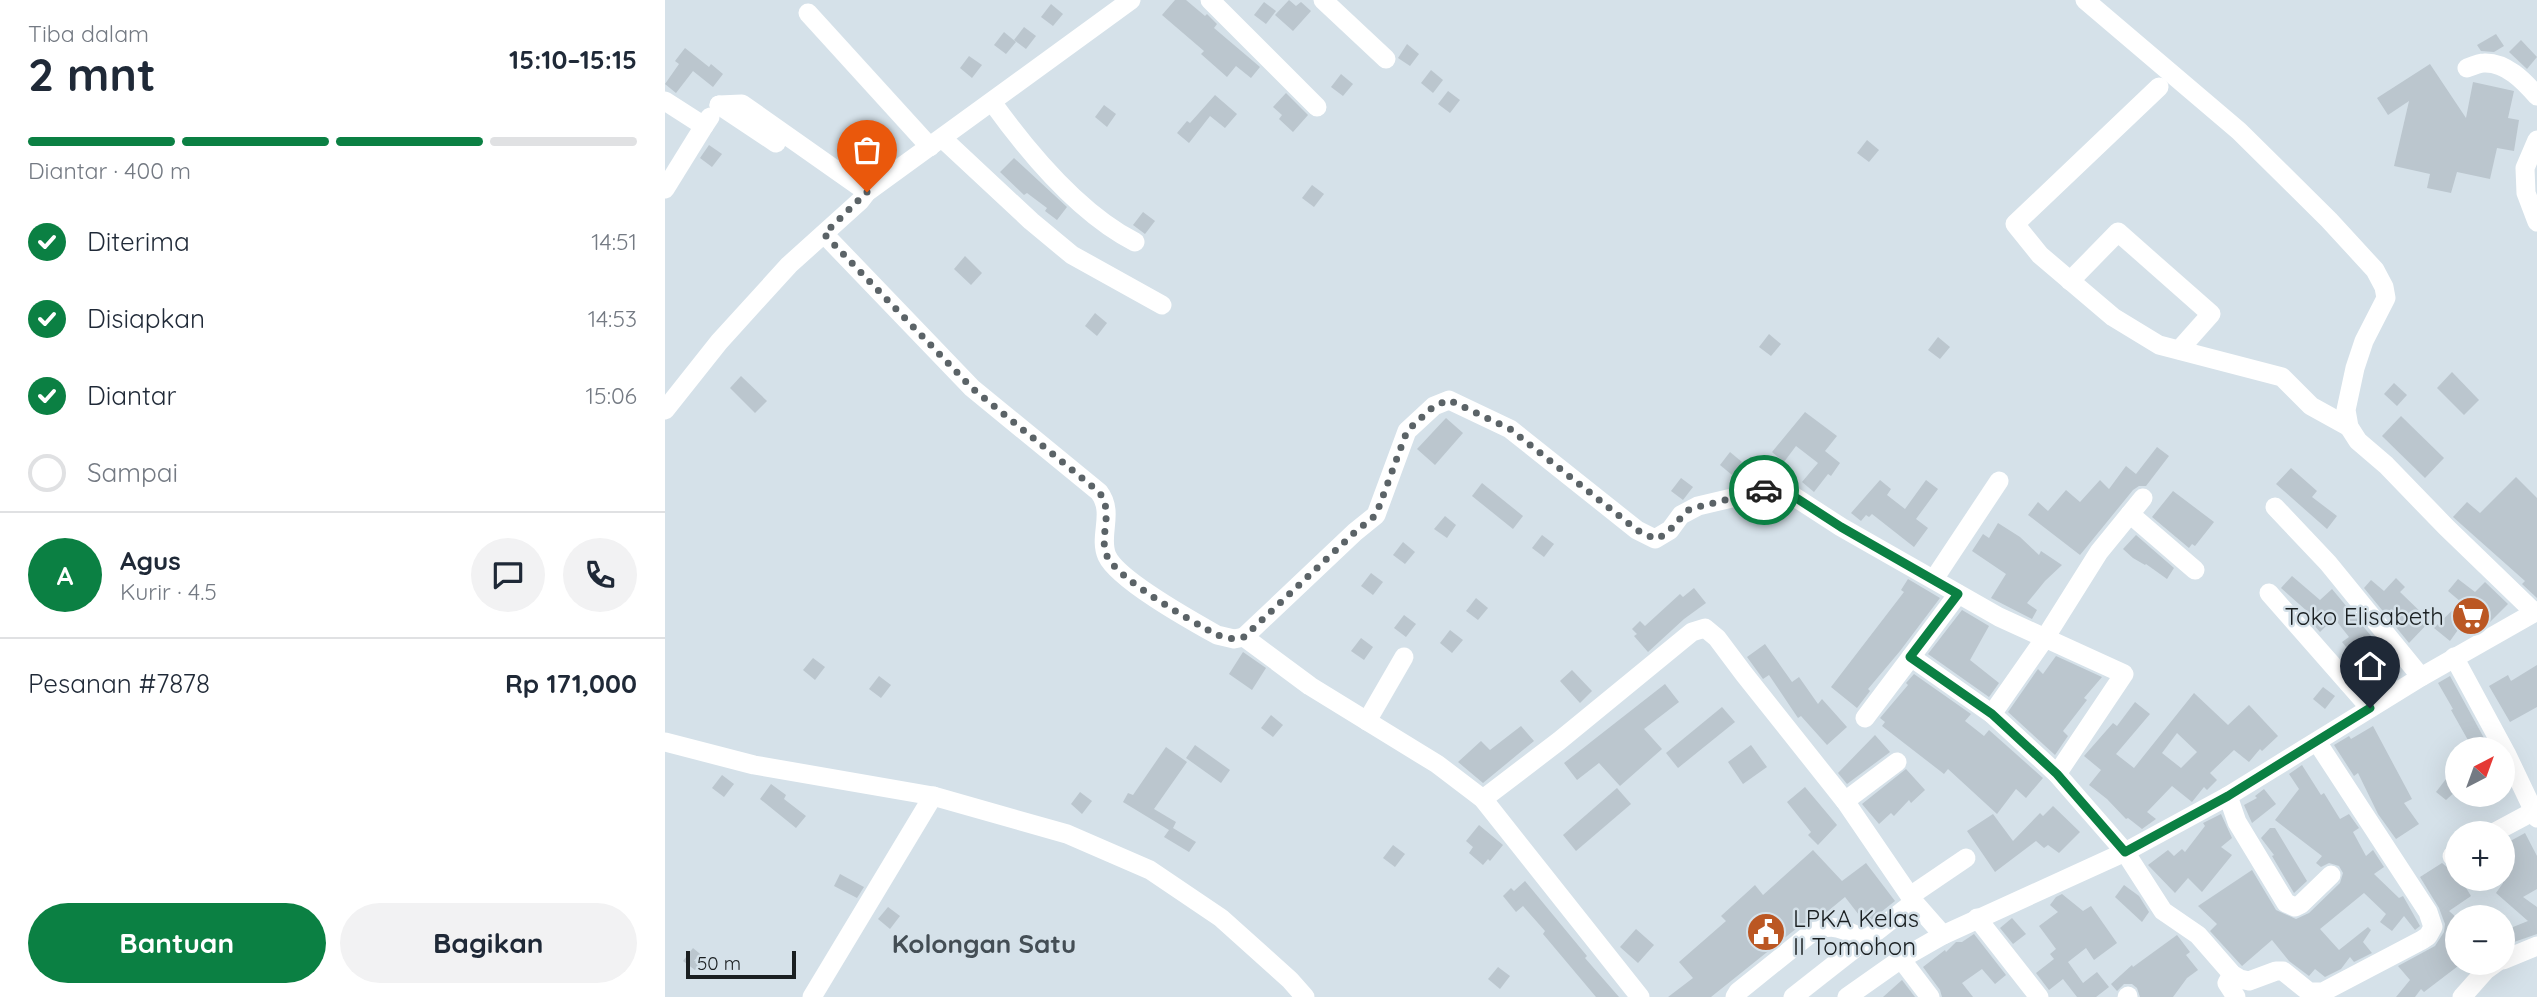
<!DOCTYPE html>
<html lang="id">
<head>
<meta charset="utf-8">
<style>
  :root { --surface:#fff; --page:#f2f2f3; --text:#1f2937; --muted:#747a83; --line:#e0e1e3; --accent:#0b8043 }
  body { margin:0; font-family:Quicksand,sans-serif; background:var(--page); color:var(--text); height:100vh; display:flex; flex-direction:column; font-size:26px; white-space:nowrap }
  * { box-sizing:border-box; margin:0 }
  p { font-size:23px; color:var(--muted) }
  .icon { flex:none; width:38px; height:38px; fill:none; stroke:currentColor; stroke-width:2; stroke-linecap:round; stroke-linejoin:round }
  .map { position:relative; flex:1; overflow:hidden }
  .details { display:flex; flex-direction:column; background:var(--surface); width:665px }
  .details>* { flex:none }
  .needle { width:46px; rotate:41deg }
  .tools { position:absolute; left:1780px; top:737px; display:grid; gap:14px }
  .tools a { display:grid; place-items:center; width:70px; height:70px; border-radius:50%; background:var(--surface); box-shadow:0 7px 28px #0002; font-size:35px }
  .scale { position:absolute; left:21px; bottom:18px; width:110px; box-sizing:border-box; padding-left:7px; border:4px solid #1a1f21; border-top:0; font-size:19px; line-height:24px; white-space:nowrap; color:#1a1f21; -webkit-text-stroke:5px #d5e1e9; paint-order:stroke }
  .pin { position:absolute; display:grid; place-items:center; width:60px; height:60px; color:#fff; margin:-72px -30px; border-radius:50% 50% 50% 0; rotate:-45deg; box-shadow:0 0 7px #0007 }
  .pin .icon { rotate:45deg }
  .courier { position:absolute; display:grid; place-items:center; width:70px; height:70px; margin:-35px; border:5px solid #0b8043; border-radius:50%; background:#fff; color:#222; box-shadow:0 2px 9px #0007 }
  .headline em { font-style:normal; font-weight:700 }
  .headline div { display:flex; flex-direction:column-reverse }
  .headline { display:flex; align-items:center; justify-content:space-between; height:119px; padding:0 28px }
  h1 { font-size:46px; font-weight:700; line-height:52px }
  .bar { display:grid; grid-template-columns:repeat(4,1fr); gap:10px 7px; align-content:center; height:84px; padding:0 28px }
  .bar i { height:9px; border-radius:5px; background:var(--line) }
  .bar .active { background:var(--accent) }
  .bar p { grid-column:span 4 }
  .line { display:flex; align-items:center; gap:18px; padding:0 28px; border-top:2px solid var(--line) }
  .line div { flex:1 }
  .round { display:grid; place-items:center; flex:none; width:74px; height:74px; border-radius:37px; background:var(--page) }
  ol { padding:0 28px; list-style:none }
  li { display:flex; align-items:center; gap:21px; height:77px }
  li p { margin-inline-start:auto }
  li .icon { padding:7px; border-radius:50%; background:var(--accent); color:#fff; stroke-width:4 }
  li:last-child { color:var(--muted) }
  li i { width:38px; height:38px; border:4px solid var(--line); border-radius:50% }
  .action { display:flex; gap:14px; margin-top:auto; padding:14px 28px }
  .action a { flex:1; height:80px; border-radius:42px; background:var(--accent); color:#fff; font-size:28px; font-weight:700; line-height:80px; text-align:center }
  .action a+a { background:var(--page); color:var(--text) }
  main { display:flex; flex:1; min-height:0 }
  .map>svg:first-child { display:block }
</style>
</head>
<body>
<main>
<section class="details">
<div class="headline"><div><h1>2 mnt</h1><p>Tiba dalam</p></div><em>15:10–15:15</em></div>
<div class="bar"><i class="active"></i><i class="active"></i><i class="active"></i><i></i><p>Diantar · 400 m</p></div>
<ol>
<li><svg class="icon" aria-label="check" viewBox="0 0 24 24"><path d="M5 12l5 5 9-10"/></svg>Diterima<p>14:51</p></li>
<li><svg class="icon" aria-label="check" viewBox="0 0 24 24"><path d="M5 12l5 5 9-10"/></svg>Disiapkan<p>14:53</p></li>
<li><svg class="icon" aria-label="check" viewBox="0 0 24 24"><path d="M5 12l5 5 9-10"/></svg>Diantar<p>15:06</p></li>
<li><i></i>Sampai</li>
</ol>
<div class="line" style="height:126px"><b class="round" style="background:var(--accent);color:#fff">A</b><div><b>Agus</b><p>Kurir · 4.5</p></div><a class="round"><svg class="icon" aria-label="chat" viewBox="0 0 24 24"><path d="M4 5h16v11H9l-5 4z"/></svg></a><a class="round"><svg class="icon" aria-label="phone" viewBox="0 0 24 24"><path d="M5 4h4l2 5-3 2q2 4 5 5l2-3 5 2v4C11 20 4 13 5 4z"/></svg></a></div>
<div class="line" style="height:91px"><div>Pesanan #7878</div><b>Rp 171,000</b></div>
<div class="action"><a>Bantuan</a><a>Bagikan</a></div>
</section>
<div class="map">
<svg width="1872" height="997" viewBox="0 0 1872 997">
  <rect width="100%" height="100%" fill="#d5e1e9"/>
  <!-- building -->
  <g fill="#bbc6ce" fill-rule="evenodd">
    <path d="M510 0H521L540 16 542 14 552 24 549 28 595 67 586 78 571 66 562 77 536 54 539 51 497 15Z"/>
    <path d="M624 0 631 6 636 2 646 11 628 31 610 15Z"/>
    <path d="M599 2 611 11 601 24 589 15Z"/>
    <path d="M386 4 398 14 388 26 376 17Z"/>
    <path d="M359 27 371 36 361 49 349 40Z"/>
    <path d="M339 32 351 42 341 54 329 45Z"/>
    <path d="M1831 34 1839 46 1829 52 1816 51 1812 45Z"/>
    <path d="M1856 40 1872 57 1862 69 1844 52Z"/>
    <path d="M742 44 754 54 745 66 733 58Z"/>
    <path d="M20 48 44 67 46 64 58 74 48 87 28 71 11 93 0 84 14 64 10 61Z"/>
    <path d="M304 56 317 65 307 78 295 68Z"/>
    <path d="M1765 64 1801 118 1808 82 1849 91 1843 118 1854 120 1849 151 1832 148 1825 179 1792 172 1786 193 1762 188 1765 174 1729 166 1744 101 1723 115 1712 98Z"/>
    <path d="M766 70 778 80 768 93 756 83Z"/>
    <path d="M676 74 688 84 678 96 666 87Z"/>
    <path d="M783 91 795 100 785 113 773 104Z"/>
    <path d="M621 93 643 115 628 132 614 119 617 115 608 107Z"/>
    <path d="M550 95 572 114 560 128 545 116 524 143 512 133 522 121 525 123Z"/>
    <path d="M439 105 451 114 442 127 430 117Z"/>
    <path d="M1202 140 1214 150 1204 162 1192 153Z"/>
    <path d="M44 145 57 154 47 167 35 158Z"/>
    <path d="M349 158 402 207 392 220 380 211 382 208 362 193 359 195 335 172Z"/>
    <path d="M647 185 659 194 649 207 637 198Z"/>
    <path d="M478 212 490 221 480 234 468 225Z"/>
    <path d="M300 256 317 273 306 285 289 269Z"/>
    <path d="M430 313 442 323 432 336 420 326Z"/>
    <path d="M1104 334 1116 344 1106 356 1094 347Z"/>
    <path d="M1273 337 1285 347 1275 359 1263 350Z"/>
    <path d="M1787 372 1814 400 1799 415 1772 388Z"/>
    <path d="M76 376 102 401 90 413 65 388Z"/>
    <path d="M1729 383 1742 395 1732 406 1719 394Z"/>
    <path d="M1140 412 1172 436 1160 451 1175 463 1166 476 1163 474 1149 492 1137 482 1153 463 1131 446 1119 462 1107 452Z"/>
    <path d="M1736 416 1779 458 1760 478 1717 436Z"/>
    <path d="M781 418 798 433 770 465 752 449Z"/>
    <path d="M1492 447 1504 456 1481 486H1474L1468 490 1415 555 1363 515 1373 502 1383 511 1401 490 1415 502 1435 480 1444 489 1461 466 1471 474Z"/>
    <path d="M1065 452 1077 462 1067 475 1055 465Z"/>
    <path d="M1626 468 1652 491 1647 497 1672 516 1662 529 1611 484Z"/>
    <path d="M1851 477 1872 498V598L1857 584 1860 581 1788 517 1802 502 1815 513Z"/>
    <path d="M1016 478 1028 487 1018 500 1006 491Z"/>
    <path d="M1215 480 1226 489 1222 495 1240 509 1261 480 1273 489 1251 519 1263 528 1249 547 1207 514 1204 517 1201 515 1196 521 1186 513Z"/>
    <path d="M817 483 858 516 848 529 807 496Z"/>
    <path d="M1508 491 1549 522 1530 546 1527 544 1524 548 1487 517Z"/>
    <path d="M780 516 791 525 782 538 769 529Z"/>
    <path d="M1333 523 1355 537 1374 555 1376 551 1397 565 1380 581 1362 603 1372 610 1367 619 1326 598 1341 574 1307 551 1318 534 1324 538Z"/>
    <path d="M877 535 889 544 879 557 867 548Z"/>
    <path d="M1471 535 1509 568 1502 579 1481 564 1480 565 1468 558 1458 549Z"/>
    <path d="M738 542 750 552 740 564 728 555Z"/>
    <path d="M706 573 718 582 708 595 696 586Z"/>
    <path d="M1627 576 1655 600 1667 589 1707 637 1686 653 1677 642 1684 637 1669 618 1655 632 1640 615 1643 612 1616 588Z"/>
    <path d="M1731 578 1740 587 1735 592 1765 621 1744 643 1699 588 1706 580 1719 591Z"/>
    <path d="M1243 579 1275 598 1235 651 1203 689 1205 691 1192 708 1166 687 1239 592 1236 590Z"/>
    <path d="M1793 579 1810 592 1820 582 1843 604 1821 626 1804 636 1795 627 1785 641 1769 628 1796 602 1783 591Z"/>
    <path d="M1029 588 1041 603 1019 619 983 652 969 636 972 634 967 629 975 621 980 626 1015 594 1018 597Z"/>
    <path d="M811 598 823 608 813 620 801 611Z"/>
    <path d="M1297 610 1324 626 1305 660 1334 683 1324 697 1263 654Z"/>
    <path d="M739 615 751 624 741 637 729 628Z"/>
    <path d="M785 630 798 640 787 653 775 643Z"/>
    <path d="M696 638 708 647 699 660 686 651Z"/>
    <path d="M1100 644 1127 682 1134 677 1153 704 1157 699 1182 727 1162 745 1136 716 1133 718 1104 675 1098 679 1082 657Z"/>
    <path d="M578 652 601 668 587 690 564 674Z"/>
    <path d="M1391 656 1437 677 1419 698 1422 700 1398 731 1403 736 1390 755 1343 712 1373 669 1378 674Z"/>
    <path d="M148 658 160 667 150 680 138 670Z"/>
    <path d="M1872 665V707L1845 722 1824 686 1843 675 1846 681Z"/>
    <path d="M907 670 927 691 915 703 895 681Z"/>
    <path d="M1249 674 1306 714 1300 721 1319 736 1324 730 1378 778 1361 798 1351 789 1332 814 1283 769 1279 774 1217 726 1220 722 1215 718 1243 685 1241 683Z"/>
    <path d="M214 676 226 685 216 698 204 689Z"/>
    <path d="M1785 676 1825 749H1808L1786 710 1788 709 1773 683Z"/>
    <path d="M1000 684 1014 702 979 729 997 749 955 786 934 763 912 780 899 763Z"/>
    <path d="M1658 687 1670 696 1660 709 1648 699Z"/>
    <path d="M1529 693 1563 725 1584 705 1613 736 1597 751 1595 749 1584 762 1569 750 1545 773 1552 780 1542 790 1539 787 1527 802 1507 786 1482 812 1491 819 1477 829 1463 818 1461 819 1442 799 1424 785 1436 770 1419 756 1448 723 1452 726 1470 702 1485 714 1451 754 1469 768ZM1512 733 1532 752 1516 768 1497 753Z"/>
    <path d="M1057 707 1070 722 1013 768 1001 753Z"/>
    <path d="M606 715 618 725 608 737 596 728Z"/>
    <path d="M856 726 869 741 818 783 793 762 816 741 825 750Z"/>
    <path d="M1708 726 1747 799 1739 803 1754 824 1731 839 1713 814 1693 773 1689 776 1669 745 1684 736 1686 739Z"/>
    <path d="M1210 735 1225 752 1182 784 1173 773Z"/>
    <path d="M530 745 565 770 556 783 521 758Z"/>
    <path d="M1086 745 1102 767 1078 784 1063 762Z"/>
    <path d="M501 747 522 762 489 809 511 822 508 828 531 842 524 852 499 837 504 830 458 802 463 793 468 795Z"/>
    <path d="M1637 765 1656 795 1659 793 1675 819 1684 814 1694 828 1688 832 1701 856 1708 850 1719 867 1709 874 1734 898 1738 896 1755 926 1750 930 1739 916 1727 931 1715 922 1721 914 1699 893 1655 929 1674 950 1703 927 1706 930 1698 942 1707 953 1689 962 1685 957 1676 969 1660 977 1650 969 1644 976 1624 961 1607 940 1577 966 1545 931 1552 924 1533 906 1587 870 1611 910 1631 919 1644 913 1675 883 1678 873 1674 866 1664 863 1656 867 1651 863 1657 856 1610 820 1634 789 1624 774Z"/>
    <path d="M1241 769 1260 790 1246 803 1244 800 1229 816 1226 813 1214 824 1197 804Z"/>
    <path d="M1792 771V790L1781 800 1771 792 1781 779Z"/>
    <path d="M57 775 69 784 59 797 47 788Z"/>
    <path d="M106 784 121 795 119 799 141 816 131 828 95 799Z"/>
    <path d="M1140 787 1172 825 1153 845 1143 835 1146 832 1122 802Z"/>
    <path d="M952 788 966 804 911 851 898 835Z"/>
    <path d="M1599 789 1611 804 1587 823 1579 805 1592 798 1590 796Z"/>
    <path d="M415 792 427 801 417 814 406 804Z"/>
    <path d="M1388 806 1415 832 1394 853 1383 845 1379 848 1371 841 1330 872 1302 831 1328 814 1348 841 1375 813 1378 816Z"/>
    <path d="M1556 814 1567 838 1556 847 1567 855 1537 892 1523 878 1510 893 1483 865 1503 850 1509 856 1517 849 1520 852 1540 826 1538 823Z"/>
    <path d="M814 825 838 845 825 861 823 859 818 865 804 853 808 847 801 841Z"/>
    <path d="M1605 828H1610L1642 881 1629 893 1607 856 1609 855 1596 838Z"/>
    <path d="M1860 833 1872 856V889L1858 897 1872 907V934L1849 942 1847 939 1838 946V931L1863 921 1831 893 1838 883V845Z"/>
    <path d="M728 845 740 854 730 867 718 858Z"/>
    <path d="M1148 850 1177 881 1201 863 1230 901 1201 924 1180 897 1157 916 1137 924 1046 997H1003L1028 978 1014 962 1061 921 1056 916 1090 885 1098 895Z"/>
    <path d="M1777 863 1782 867 1789 868 1792 878H1795L1806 896 1784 911 1792 918V936L1784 946 1792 957V962L1797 963 1759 992 1756 989 1750 997H1731L1745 980 1733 966 1770 946 1779 932 1780 924 1774 908 1755 877Z"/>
    <path d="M175 874 199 887 192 898 169 886Z"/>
    <path d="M860 881 922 956 920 958 954 997H931L878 934 880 931 858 906 851 912 838 896 846 888 849 891Z"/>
    <path d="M1459 885 1474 896 1484 912 1477 922 1450 897Z"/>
    <path d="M1397 894 1418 911 1426 906 1452 943 1429 960 1421 948 1403 962 1418 983 1432 972 1444 987 1431 997H1412L1398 979 1384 990 1371 973 1389 959 1385 954 1391 949 1374 926 1393 912 1385 905 1391 897Z"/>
    <path d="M223 907 235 916 225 929 213 919Z"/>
    <path d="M1347 918 1361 934 1348 944 1335 928Z"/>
    <path d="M971 929 989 945 973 963 955 947Z"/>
    <path d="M1309 934 1341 975 1330 984 1317 969 1297 983 1308 997H1277L1275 990 1258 967 1280 950 1281 952 1291 942H1297Z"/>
    <path d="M1512 935 1525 952 1521 955 1533 970 1522 978 1508 997H1475L1472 988 1467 984H1459L1452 991 1446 984 1467 965 1468 967Z"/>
    <path d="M28 948 40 958 30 970 18 961Z"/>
    <path d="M833 967 845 976 835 989 823 979Z"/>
    <path d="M1237 980 1250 997H1218Z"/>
  </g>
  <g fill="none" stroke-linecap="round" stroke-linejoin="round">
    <!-- minor -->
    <g stroke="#fff" stroke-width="19">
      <path d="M545 0 652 107"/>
      <path d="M658 0 721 59"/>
      <path d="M1420 0 1574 131 1664 220 1710 270 1719 287 1721 298 1699 341 1690 368 1681 410 1684 427 1693 441 1721 465 1781 527 1869 612"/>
      <path d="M143 13 265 147"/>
      <path d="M1802 68C1807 66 1814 63 1819 63 1841 62 1859 81 1872 96"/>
      <path d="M1494 87 1350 224 1375 255 1448 317 1494 345 1617 377 1646 406 1684 427"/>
      <path d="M0 101 39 126 45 117"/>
      <path d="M327 102C363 152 415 214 470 242"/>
      <path d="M54 105 77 104 202 192"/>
      <path d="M54 105 111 143"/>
      <path d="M277 138 366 221 407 255 497 305"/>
      <path d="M1872 140 1860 168 1861 193 1872 222"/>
      <path d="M0 189 39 126"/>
      <path d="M159 234 307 388 434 492C450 513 433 536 442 556 453 580 527 621 552 635L569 639 579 637"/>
      <path d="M1405 281 1453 232 1546 314 1514 350"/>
      <path d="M0 410 54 342 124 265 195 201 202 192 466 0"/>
      <path d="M1610 507 1663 563 1756 677"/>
      <path d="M1465 514 1530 570"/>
      <path d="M1269 579 1334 481"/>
      <path d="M1604 593 1705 708"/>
      <path d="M1246 657 1293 594"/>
      <path d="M1789 657 1842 755 1872 818"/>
      <path d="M1327 714 1380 638 1434 552 1478 498"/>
      <path d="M1200 718 1246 657 1327 714 1392 774 1460 852 1498 911 1533 935 1567 974 1575 979 1584 981 1611 971H1618L1644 992H1658L1757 940 1763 936 1768 927 1763 912 1652 742"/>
      <path d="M702 721 739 657"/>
      <path d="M0 742 89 765 268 796 402 834 485 870 556 918 625 980 640 997"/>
      <path d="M1563 796 1572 822 1621 903 1630 907 1636 904 1666 875"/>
      <path d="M818 799 894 741 1027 632 1040 628 1052 638 1079 674 1180 801 1249 902 1278 935"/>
      <path d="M1180 801 1232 762"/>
      <path d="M1828 833 1869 811"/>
      <path d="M1787 856 1792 853"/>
      <path d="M1245 896 1301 858"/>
      <path d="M1312 918 1374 997"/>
      <path d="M1236 959 1265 997"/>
      <path d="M1838 960 1872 946"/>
      <path d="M1567 974 1562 983 1571 997"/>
      <path d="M147 997 268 796"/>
      <path d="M975 997 818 799 772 764 645 686 579 637 690 532 711 515 742 431 769 406 784 400 845 429 972 530 990 539 1005 530 1016 515 1033 506 1105 489 1122 492 1176 527 1334 617 1459 674 1392 774"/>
      <path d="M1070 997 1073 992 1145 934C1169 920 1179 931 1203 940"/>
      <path d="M1128 997 1249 902"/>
      <path d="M1182 997 1236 959 1278 935 1460 852 1563 796 1756 677 1872 611"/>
      <path d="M1462 997 1463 996"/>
      <path d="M1797 997 1821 970 1832 962"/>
    </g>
  </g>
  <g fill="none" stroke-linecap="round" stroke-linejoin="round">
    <!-- done -->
    <path stroke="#5b6367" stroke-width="7" stroke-dasharray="0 12.6" d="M202 192 159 234 307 388 434 492C450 513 433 536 442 556 453 580 527 621 552 635L569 639 579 637 690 532 711 515 742 431 769 406 784 400 845 429 972 530 990 539C1006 534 1012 519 1025 509L1099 490"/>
    <!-- route -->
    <path stroke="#0b8043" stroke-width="9" d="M1099 490 1113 489 1122 492 1176 527 1293 594 1245 657 1327 714 1392 774 1460 852 1563 796 1705 708"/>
  </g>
  <!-- icons -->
  <defs>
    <symbol id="supermarket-disc" viewBox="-11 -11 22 22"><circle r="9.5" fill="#bb5723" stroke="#d5e1e9"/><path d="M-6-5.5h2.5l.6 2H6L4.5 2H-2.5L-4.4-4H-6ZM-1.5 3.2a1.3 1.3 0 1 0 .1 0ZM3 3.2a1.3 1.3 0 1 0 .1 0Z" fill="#fff"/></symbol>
    <symbol id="civic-disc" viewBox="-11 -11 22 22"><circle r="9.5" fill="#bb5723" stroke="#d5e1e9"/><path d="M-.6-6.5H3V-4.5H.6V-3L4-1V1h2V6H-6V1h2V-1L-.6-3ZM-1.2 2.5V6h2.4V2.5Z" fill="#fff"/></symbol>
  </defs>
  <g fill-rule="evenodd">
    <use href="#supermarket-disc" x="1784" y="594" width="44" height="44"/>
    <use href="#civic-disc" x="1079" y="910" width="44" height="44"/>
  </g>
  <g text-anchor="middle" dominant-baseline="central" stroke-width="5" stroke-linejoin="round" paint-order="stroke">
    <!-- poi labels -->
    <g font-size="24" fill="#1a1f21" stroke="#d5e1e9" text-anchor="end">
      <text x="1779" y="616">Toko Elisabeth</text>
      <text x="1128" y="918" text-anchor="start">LPKA Kelas<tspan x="1128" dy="28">II Tomohon</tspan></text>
    </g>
    <!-- neighbourhood labels -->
    <g font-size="26" font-weight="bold" fill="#444e55" stroke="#d5e1e9">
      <text x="319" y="943">Kolongan Satu</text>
    </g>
  </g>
</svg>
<div class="tools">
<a><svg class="needle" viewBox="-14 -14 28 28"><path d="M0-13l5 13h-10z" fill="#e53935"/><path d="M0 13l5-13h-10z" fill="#747a83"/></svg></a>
<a>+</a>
<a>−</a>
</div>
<div class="scale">50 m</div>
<div class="pin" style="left:202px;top:192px;background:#ea580c"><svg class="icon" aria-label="bag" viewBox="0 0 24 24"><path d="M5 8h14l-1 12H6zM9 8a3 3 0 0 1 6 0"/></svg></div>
<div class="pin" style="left:1705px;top:708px;background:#1f2937"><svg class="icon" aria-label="home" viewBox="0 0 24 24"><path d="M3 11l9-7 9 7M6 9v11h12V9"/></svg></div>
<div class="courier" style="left:1099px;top:490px"><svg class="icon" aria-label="car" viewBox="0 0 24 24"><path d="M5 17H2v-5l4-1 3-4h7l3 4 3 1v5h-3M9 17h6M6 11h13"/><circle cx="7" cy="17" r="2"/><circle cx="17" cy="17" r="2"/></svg></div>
</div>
</main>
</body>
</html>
